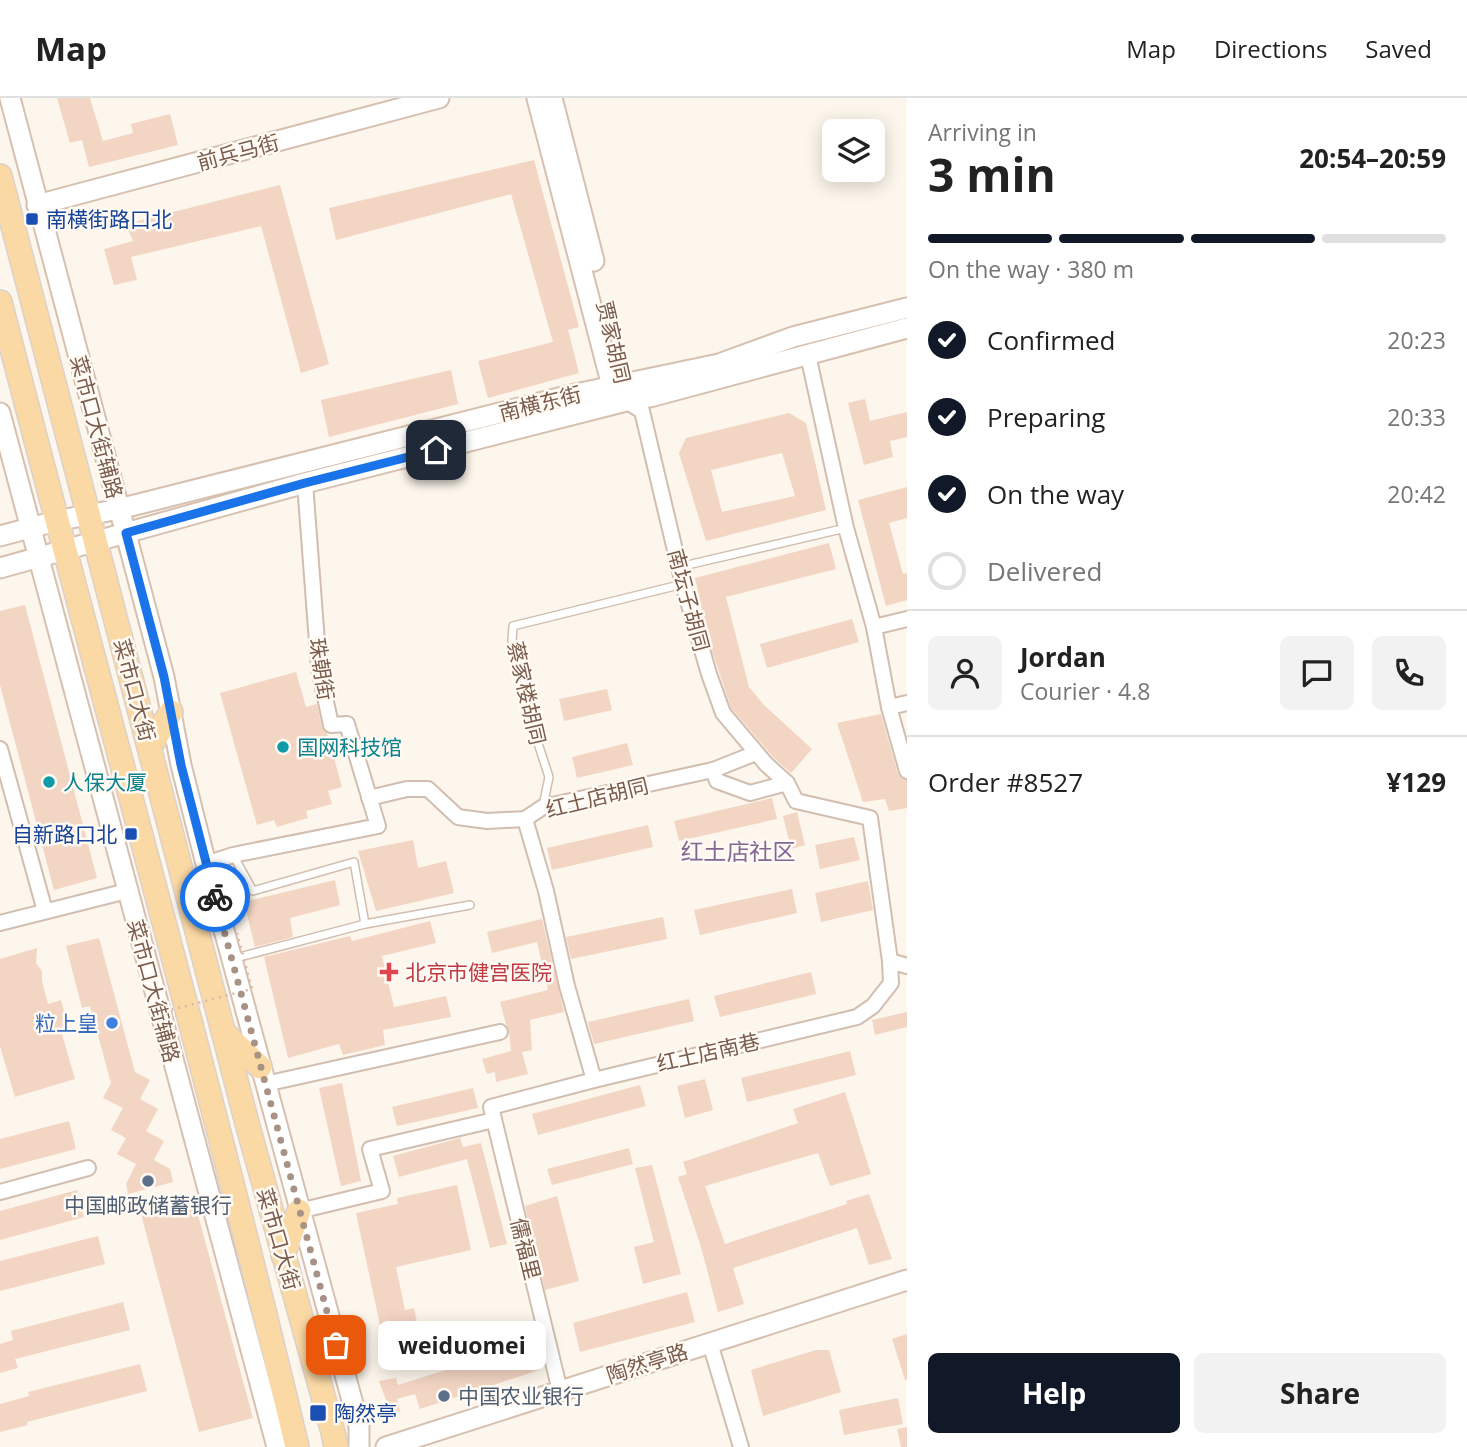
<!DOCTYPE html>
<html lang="en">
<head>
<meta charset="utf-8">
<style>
  :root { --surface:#fff; --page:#f2f2f2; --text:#222; --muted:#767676; --line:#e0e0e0; --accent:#111827 }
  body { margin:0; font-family:"Open Sans","Noto Sans SC",sans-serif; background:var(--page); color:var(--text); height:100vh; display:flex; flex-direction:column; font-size:26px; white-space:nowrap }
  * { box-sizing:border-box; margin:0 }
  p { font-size:23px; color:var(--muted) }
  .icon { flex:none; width:38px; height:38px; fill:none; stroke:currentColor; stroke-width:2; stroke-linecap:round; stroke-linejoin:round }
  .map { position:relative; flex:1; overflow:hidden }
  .details { display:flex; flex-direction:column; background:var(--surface); width:560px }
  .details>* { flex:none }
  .buttons { position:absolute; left:822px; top:21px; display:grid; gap:14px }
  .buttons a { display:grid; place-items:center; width:63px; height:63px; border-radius:10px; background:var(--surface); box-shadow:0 4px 18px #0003; font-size:35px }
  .pin { position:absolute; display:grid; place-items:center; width:60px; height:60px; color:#fff; margin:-30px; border-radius:14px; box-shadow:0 4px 10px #0006 }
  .courier { position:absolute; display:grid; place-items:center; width:70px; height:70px; margin:-35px; border:5px solid #1a73e8; border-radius:50%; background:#fff; color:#222; box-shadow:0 2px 9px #0007 }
  .bubble { position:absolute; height:49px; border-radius:10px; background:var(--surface); box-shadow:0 4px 18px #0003; font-size:23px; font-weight:700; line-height:49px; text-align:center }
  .overview em { font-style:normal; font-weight:700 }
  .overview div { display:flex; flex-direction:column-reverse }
  .overview { display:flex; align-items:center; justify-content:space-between; height:119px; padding:0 21px }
  h1 { font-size:46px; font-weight:700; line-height:52px }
  .bar { display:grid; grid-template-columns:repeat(4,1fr); gap:10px 7px; align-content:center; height:84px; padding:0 21px }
  .bar i { height:9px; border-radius:5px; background:var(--line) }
  .bar .selected { background:var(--accent) }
  .bar p { grid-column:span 4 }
  .line { display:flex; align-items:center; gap:18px; padding:0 21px; border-top:2px solid var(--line) }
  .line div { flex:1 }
  .round { display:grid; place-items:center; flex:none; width:74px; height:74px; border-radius:10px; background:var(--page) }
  ol { padding:0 21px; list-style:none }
  li { display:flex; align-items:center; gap:21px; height:77px }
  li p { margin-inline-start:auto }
  li .icon { padding:7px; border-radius:50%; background:var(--accent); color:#fff; stroke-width:4 }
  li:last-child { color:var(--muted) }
  li i { width:38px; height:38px; border:4px solid var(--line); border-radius:50% }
  .action { display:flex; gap:14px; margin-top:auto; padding:14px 21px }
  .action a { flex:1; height:80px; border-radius:10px; background:var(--accent); color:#fff; font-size:28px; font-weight:700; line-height:80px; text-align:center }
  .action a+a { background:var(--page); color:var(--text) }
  header { display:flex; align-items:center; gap:42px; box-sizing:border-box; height:98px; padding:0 35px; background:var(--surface); border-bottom:2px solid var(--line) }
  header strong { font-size:33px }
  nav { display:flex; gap:38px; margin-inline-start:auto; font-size:24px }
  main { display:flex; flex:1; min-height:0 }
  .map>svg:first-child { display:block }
</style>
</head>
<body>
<header>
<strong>Map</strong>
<nav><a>Map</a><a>Directions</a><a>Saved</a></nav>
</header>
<main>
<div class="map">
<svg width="907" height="1349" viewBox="0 0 907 1349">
  <rect width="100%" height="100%" fill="#fdf6ec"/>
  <!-- building -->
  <g fill="#f3d5c3" fill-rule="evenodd">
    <path d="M57 0H90L103 43 133 35 131 26 170 16 178 47 89 69 82 42 70 45Z"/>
    <path d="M534 62 579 229 568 232 579 275 488 300 478 263 553 244 511 96 336 142 329 110Z"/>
    <path d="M280 87 329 266 301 275 261 128 131 159 137 182 114 187 104 151 133 143 126 126Z"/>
    <path d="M451 272 458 306 329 339 321 302Z"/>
    <path d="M865 301 870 323 907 314V339L890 343 893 359 864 367 848 305Z"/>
    <path d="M789 315 806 325 826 412 706 443 679 355 686 340ZM782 355 795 398 722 414 711 372Z"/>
    <path d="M907 389V420L889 425 903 476 907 475V502L886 508 858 402Z"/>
    <path d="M829 445 836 471 726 499 749 589 764 607 812 651 791 675 773 659 731 610 710 547 695 480Z"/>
    <path d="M25 507 97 780 54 792 0 587V513Z"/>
    <path d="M852 521 859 544 767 570 760 546Z"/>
    <path d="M296 574 306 609 317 606 322 629 327 635 342 689 328 693 332 706 306 713 308 720 277 729 274 722 257 727 220 595Z"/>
    <path d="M607 591 612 612 564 623 559 601Z"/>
    <path d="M881 616 898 676 901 680 907 682V710L889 713 885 701 863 704 837 625Z"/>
    <path d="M627 645 633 667 577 680 572 659Z"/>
    <path d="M772 700 777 721 679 743 674 723Z"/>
    <path d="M797 714 805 747 791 751 783 718Z"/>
    <path d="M648 727 653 749 552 772 547 750Z"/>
    <path d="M854 739 860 762 820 771 815 747Z"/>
    <path d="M413 742 418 770 446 763 454 795 376 813 358 753Z"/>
    <path d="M335 782 340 807 290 820 293 839 255 849 244 804Z"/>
    <path d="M868 783 873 812 821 824 815 795Z"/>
    <path d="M792 791 797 815 700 837 694 812Z"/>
    <path d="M663 819 667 841 571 861 566 839Z"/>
    <path d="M542 821 564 914 530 922 532 952 522 954 528 976 496 984 495 974 487 976 482 961 511 953 509 933 506 926 500 904 548 892 537 844 492 855 487 834Z"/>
    <path d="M430 823 436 845 382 858 394 909 446 898 451 919 383 932 385 947 343 957 339 946 288 960 264 859 350 838 352 843Z"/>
    <path d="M99 840 135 974 150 982 140 1001 158 1011 146 1033 164 1043 154 1062 170 1071 173 1084 128 1096 126 1086 136 1066 117 1056 126 1040 111 1032 123 1010 103 1000 111 985 90 908 82 910 66 848Z"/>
    <path d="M37 850 36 865 42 873V883L48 906 61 902 69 931 61 933 75 981 15 999 0 948V861Z"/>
    <path d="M811 874 816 896 720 919 714 898Z"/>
    <path d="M689 901 694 923 594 946 588 924Z"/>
    <path d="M907 914V929L875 937 872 922Z"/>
    <path d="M850 953 856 977 747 1004 741 980Z"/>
    <path d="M705 981 713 1012 685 1020 677 988Z"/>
    <path d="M342 985 361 1083 341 1088 319 990Z"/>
    <path d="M640 987 646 1008 538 1037 532 1016Z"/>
    <path d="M473 990 478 1010 397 1028 392 1009Z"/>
    <path d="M845 994 871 1076 830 1088 818 1055 705 1088 725 1146 847 1106 846 1103 869 1096 892 1161 869 1167 857 1130 733 1170 744 1206 718 1214 701 1149 678 1079 687 1076 683 1064 798 1025 793 1011Z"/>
    <path d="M69 1023 76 1051 0 1071V1041Z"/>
    <path d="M460 1040 463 1049 481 1045 507 1146 490 1150 467 1061 399 1079 393 1058Z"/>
    <path d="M629 1050 633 1066 552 1087 547 1071Z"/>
    <path d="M652 1067 681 1176 643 1186 634 1149 654 1144 635 1070Z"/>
    <path d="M457 1087 471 1152 396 1169 405 1212 414 1210 419 1233 383 1241 356 1115 398 1106 397 1100Z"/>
    <path d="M77 1092 84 1119 0 1142V1113Z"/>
    <path d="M557 1098 579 1183 545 1192 525 1108Z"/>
    <path d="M194 1102 253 1320 199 1334 141 1116Z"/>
    <path d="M98 1138 105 1166 0 1193V1163Z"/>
    <path d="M687 1194 695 1224 580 1254 573 1225Z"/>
    <path d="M123 1204 130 1232 15 1261 18 1270 0 1275V1246L13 1242 11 1233Z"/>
    <path d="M907 1236V1282H905L892 1241Z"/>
    <path d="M532 1245 539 1272 420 1311 415 1296 397 1301 400 1313 391 1316 379 1283 396 1280 398 1287Z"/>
    <path d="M816 1252H829L841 1294 763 1318 751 1272Z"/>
    <path d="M140 1266 147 1293 27 1324 28 1327 0 1334V1306L29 1298 28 1294Z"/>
    <path d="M898 1300 903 1326 844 1337 839 1312Z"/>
    <path d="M907 1329V1349H901L897 1331Z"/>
  </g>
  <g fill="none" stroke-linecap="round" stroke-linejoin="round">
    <defs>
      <g id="lane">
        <path d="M679 469 846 430"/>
        <path d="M543 708 549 679 535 636 533 611 512 543 513 528 683 486"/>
        <path d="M233 757 253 793 354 764 365 826"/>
        <path d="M232 861 365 826 470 807"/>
      </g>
      <g id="street">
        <path d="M808 257 846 430 874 529 889 609 907 673"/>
        <path d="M626 303 642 313 683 486 709 576 723 615 766 666 787 685"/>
        <path d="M874 529 907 521"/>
        <path d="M889 609 907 605"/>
        <path d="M0 651 45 813"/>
        <path d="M369 700 407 691H428L458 719 487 723 525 721 543 709 713 672 756 655"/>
        <path d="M525 721 546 793 567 888 594 982"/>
        <path d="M206 766 233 757 378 728 347 626 331 627 319 571 305 385"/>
        <path d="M0 825 127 793"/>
        <path d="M890 863 907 868"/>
        <path d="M265 986 500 934"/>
        <path d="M0 1094 88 1070"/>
        <path d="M299 1113 382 1093 370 1051 494 1022"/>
        <path d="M710 1245 741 1349"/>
        <path d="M560 1293 491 1009 594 982 857 919 873 908 891 885 890 863 870 720 796 703 787 685 750 695 717 683 713 672"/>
      </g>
      <g id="secondary">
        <path d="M10 0 164 579 181 667 206 766 359 1328V1349"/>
        <path d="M537 0 612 288 621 297"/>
        <path d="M552 0 594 163"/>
        <path d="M37 107 439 0"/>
        <path d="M0 315 277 1349"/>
        <path d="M0 438 56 423 119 411 571 297 719 266 793 239 907 210"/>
        <path d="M0 470 305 385 626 303 650 299 907 230"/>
        <path d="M386 1349 907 1182"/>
      </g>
      <g id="primary">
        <path d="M0 78 247 1025 333 1334 336 1349"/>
        <path d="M0 204C98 586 206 965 297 1349"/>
        <path d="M150 649 171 614"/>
        <path d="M224 935 260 969"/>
        <path d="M283 1157 299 1113"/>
      </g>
    </defs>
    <!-- lane casing -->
    <use href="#lane" stroke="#d1beb0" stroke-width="10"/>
    <!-- street casing -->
    <use href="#street" stroke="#d1beb0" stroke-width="18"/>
    <!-- secondary casing -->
    <use href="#secondary" stroke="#d6c0b0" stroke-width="23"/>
    <!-- primary casing -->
    <use href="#primary" stroke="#dad1cd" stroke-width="26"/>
    <!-- lane -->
    <use href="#lane" stroke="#fff" stroke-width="7"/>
    <!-- street -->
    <use href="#street" stroke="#fff" stroke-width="14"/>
    <!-- secondary -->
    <use href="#secondary" stroke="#fff" stroke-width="19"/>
    <!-- primary -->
    <use href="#primary" stroke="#fbd9a5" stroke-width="23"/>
    <!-- path-bridge -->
    <path stroke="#d9b8a5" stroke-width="2.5" stroke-dasharray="2 5" stroke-linecap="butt" d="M151 917 252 891 237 835"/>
  </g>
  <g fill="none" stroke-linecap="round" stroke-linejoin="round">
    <!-- done -->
    <path stroke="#a89285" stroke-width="7" stroke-dasharray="0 12.6" d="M215 799 336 1247"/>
    <!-- route -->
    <path stroke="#1a73e8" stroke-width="9" d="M215 799 181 667 164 579 126 435 305 385 436 352"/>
  </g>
  <!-- markers -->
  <g fill="#1a4fb4" stroke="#fffaf3" stroke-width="2.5">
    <rect x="25" y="114" width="14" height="14" rx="3.5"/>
    <rect x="124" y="729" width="14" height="14" rx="3.5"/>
    <rect x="309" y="1306" width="18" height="18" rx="3.5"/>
  </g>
  <g fill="#0f9aa8" stroke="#fffaf3" stroke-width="2.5">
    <circle cx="283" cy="649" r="7"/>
    <circle cx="49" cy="684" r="7"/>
  </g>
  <path fill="#e0444e" stroke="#fffaf3" stroke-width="2.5" d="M385.5 863.5h7v7h7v7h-7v7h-7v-7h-7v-7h7z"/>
  <circle fill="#3f7fe0" stroke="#fffaf3" stroke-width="2.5" cx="112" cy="925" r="7"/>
  <g fill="#5c6f8a" stroke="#fffaf3" stroke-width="2.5">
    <circle cx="148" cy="1083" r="7"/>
    <circle cx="444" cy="1298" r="7"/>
  </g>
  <g text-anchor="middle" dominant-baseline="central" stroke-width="5" stroke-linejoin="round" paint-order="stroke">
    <!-- street labels -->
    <g font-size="21" fill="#7a5c4d" stroke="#fffaf3">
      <text transform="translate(238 54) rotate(-15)">前兵马街</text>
      <text transform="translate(614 244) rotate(77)">贾家胡同</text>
      <text transform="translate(540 305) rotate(-14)">南横东街</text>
      <text transform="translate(97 329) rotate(75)">菜市口大街辅路</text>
      <text transform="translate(689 502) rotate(75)">南坛子胡同</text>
      <text transform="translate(322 571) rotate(81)">珠朝街</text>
      <text transform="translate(135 592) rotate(75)">菜市口大街</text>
      <text transform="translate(527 595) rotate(77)">蔡家楼胡同</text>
      <text transform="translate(597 699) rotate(-14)">红土店胡同</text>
      <text transform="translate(154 893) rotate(75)">菜市口大街辅路</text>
      <text transform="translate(708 954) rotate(-13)">红土店南巷</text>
      <text transform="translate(279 1141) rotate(74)">菜市口大街</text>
      <text transform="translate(526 1151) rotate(76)">儒福里</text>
      <text transform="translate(647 1265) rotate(-18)">陶然亭路</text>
    </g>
    <!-- transit labels -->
    <g font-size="21" fill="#164399" stroke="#fffaf3" text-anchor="start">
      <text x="46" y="121">南横街路口北</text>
      <text x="117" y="736" text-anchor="end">自新路口北</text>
      <text x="334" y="1315">陶然亭</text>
    </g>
    <!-- culture labels -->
    <g font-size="21" fill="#0d838f" stroke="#fffaf3" text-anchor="start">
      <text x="297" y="649">国网科技馆</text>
      <text x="63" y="684">人保大厦</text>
    </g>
    <!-- health labels -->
    <g font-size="21" fill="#be3a42" stroke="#fffaf3" text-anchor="start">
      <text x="405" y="874">北京市健宫医院</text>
    </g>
    <!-- shop labels -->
    <g font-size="21" fill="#366cbe" stroke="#fffaf3" text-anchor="end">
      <text x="98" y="925">粒上皇</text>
    </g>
    <!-- service labels -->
    <g font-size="21" fill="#4e5e75" stroke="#fffaf3">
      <text x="148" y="1107">中国邮政储蓄银行</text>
      <text x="458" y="1298" text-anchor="start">中国农业银行</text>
    </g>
    <!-- neighbourhood labels -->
    <g font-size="23" fill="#846695" stroke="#fffaf3">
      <text x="738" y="753">红土店社区</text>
    </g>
  </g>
</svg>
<div class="buttons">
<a><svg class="icon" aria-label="layers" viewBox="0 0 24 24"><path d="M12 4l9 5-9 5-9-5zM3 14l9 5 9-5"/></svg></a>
</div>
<div class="pin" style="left:336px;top:1247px;background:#ea580c"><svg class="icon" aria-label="bag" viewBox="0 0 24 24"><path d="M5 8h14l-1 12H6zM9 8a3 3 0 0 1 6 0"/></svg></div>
<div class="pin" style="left:436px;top:352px;background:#1f2937"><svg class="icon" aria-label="home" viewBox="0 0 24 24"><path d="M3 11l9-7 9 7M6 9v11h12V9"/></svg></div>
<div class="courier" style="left:215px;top:799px"><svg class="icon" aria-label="bike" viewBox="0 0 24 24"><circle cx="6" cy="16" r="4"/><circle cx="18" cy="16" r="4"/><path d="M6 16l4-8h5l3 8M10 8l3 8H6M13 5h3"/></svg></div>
<div class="bubble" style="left:378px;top:1223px;width:168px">weiduomei</div>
</div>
<section class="details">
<div class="overview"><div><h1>3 min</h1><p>Arriving in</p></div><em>20:54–20:59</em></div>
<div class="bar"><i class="selected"></i><i class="selected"></i><i class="selected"></i><i></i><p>On the way · 380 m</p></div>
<ol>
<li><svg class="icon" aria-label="check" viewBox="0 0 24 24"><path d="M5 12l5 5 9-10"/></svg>Confirmed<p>20:23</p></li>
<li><svg class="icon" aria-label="check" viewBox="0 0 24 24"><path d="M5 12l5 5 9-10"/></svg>Preparing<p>20:33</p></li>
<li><svg class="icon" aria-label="check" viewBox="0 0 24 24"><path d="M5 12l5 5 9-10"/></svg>On the way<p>20:42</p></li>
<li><i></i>Delivered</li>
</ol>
<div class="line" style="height:126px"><a class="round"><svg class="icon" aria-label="person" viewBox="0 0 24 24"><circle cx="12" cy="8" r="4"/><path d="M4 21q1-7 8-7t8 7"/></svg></a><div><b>Jordan</b><p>Courier · 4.8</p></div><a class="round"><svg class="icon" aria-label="chat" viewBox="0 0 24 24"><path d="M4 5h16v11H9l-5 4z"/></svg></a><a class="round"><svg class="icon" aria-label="phone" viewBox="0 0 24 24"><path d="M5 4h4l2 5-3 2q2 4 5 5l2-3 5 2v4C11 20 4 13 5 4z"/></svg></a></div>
<div class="line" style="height:91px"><div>Order #8527</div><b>¥129</b></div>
<div class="action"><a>Help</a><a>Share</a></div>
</section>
</main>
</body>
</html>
